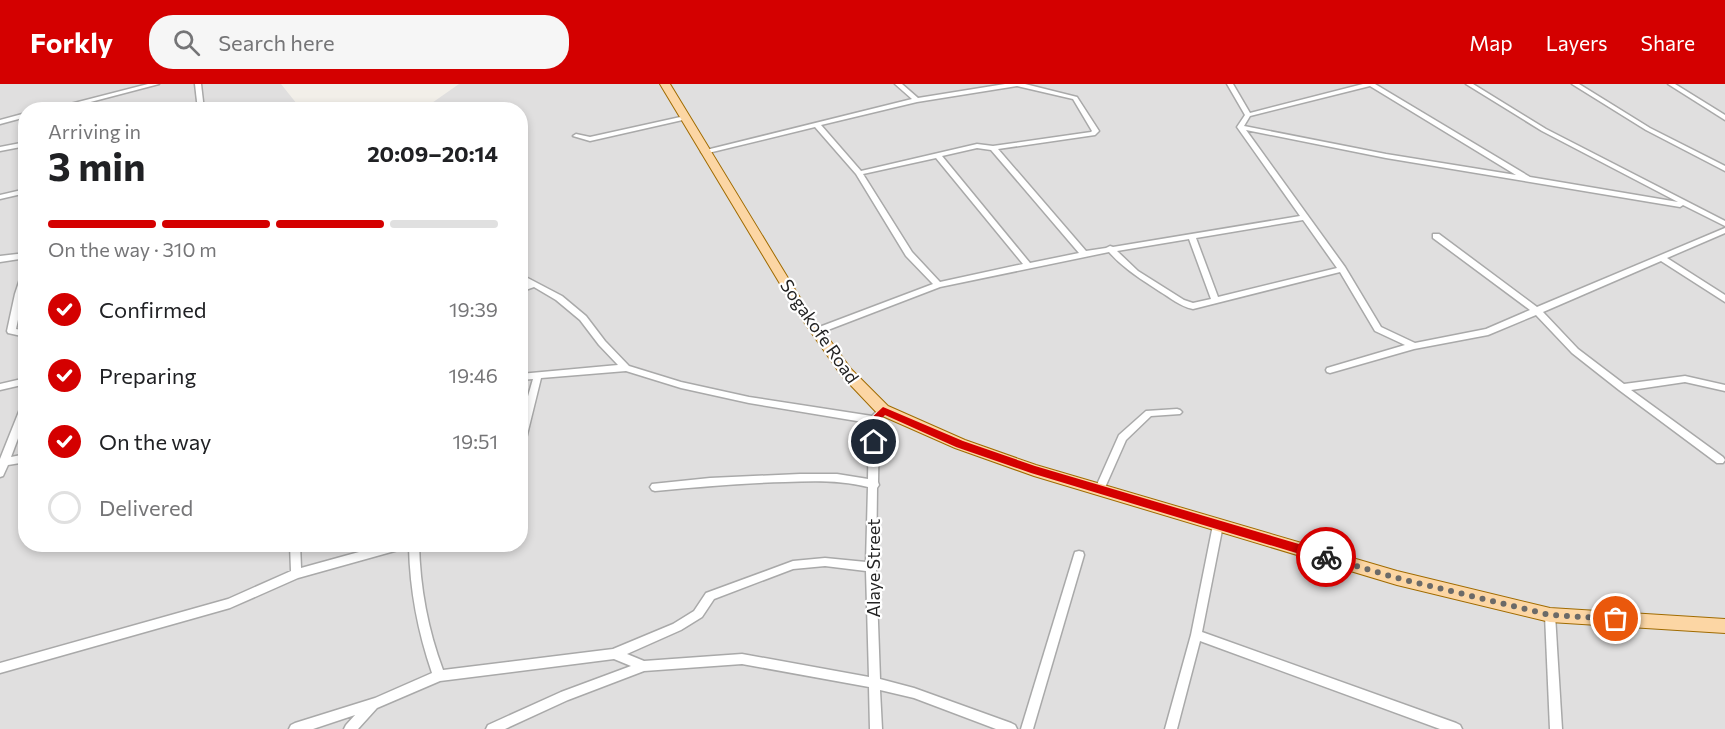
<!DOCTYPE html>
<html lang="en">
<head>
<meta charset="utf-8">
<style>
  :root { --surface:#fff; --page:#f6f6f6; --text:#202124; --muted:#757577; --line:#e0e0e0; --accent:#d40000 }
  body { margin:0; font-family:Commissioner,sans-serif; background:var(--page); color:var(--text); height:100vh; display:flex; flex-direction:column; font-size:22px; white-space:nowrap }
  * { box-sizing:border-box; margin:0 }
  p { font-size:20px; color:var(--muted) }
  .icon { flex:none; width:33px; height:33px; fill:none; stroke:currentColor; stroke-width:2; stroke-linecap:round; stroke-linejoin:round }
  .map { position:relative; flex:1; overflow:hidden }
  .panel { position:absolute; left:18px; top:18px; width:510px; height:450px; display:flex; flex-direction:column; background:var(--surface); border-radius:24px; box-shadow:0 3px 9px #0003 }
  .panel>* { flex:none }
  .pin { position:absolute; display:grid; place-items:center; width:51px; height:51px; color:#fff; margin:-26px; border:3px solid #fff; border-radius:50%; box-shadow:0 2px 6px #0007 }
  .courier { position:absolute; display:grid; place-items:center; width:60px; height:60px; margin:-30px; border:4px solid #d40000; border-radius:50%; background:#fff; color:#222; box-shadow:0 2px 8px #0007 }
  .summary em { font-style:normal; font-weight:700 }
  .summary div { display:flex; flex-direction:column-reverse }
  .summary { display:flex; align-items:center; justify-content:space-between; height:102px; padding:0 30px }
  h1 { font-size:39px; font-weight:700; line-height:45px }
  .bar { display:grid; grid-template-columns:repeat(4,1fr); gap:9px 6px; align-content:center; height:72px; padding:0 30px }
  .bar i { height:8px; border-radius:4px; background:var(--line) }
  .bar .active { background:var(--accent) }
  .bar p { grid-column:span 4 }
  ol { padding:0 30px; list-style:none }
  li { display:flex; align-items:center; gap:18px; height:66px }
  li p { margin-inline-start:auto }
  li .icon { padding:6px; border-radius:50%; background:var(--accent); color:#fff; stroke-width:4 }
  li:last-child { color:var(--muted) }
  li i { width:33px; height:33px; border:3px solid var(--line); border-radius:50% }
  header { display:flex; align-items:center; gap:36px; box-sizing:border-box; height:84px; padding:0 30px; background:var(--accent); color:#fff }
  header strong { font-size:28px }
  nav { display:flex; gap:33px; margin-inline-start:auto; font-size:21px }
  .search { width:420px; height:54px; background:var(--page); display:flex; align-items:center; gap:15px; box-sizing:border-box; padding:0 21px; border-radius:24px; color:var(--muted); font-size:22px }
  .map>svg:first-child { display:block }
</style>
</head>
<body>
<header>
<strong>Forkly</strong>
<div class="search"><svg class="icon" aria-label="search" viewBox="0 0 24 24"><circle cx="10" cy="10" r="6"/><path d="M15 15l6 6"/></svg>Search here</div>
<nav><a>Map</a><a>Layers</a><a>Share</a></nav>
</header>
<div class="map">
<svg width="1725" height="645" viewBox="0 0 1725 645">
  <rect width="100%" height="100%" fill="#f2efe9"/>
  <!-- residential -->
  <path fill="#e0dfdf" d="M0 0H281L301 25 26 26V460H520V26L372 25 429 21 459 0H1725V645H0Z"/>
  <g fill="none" stroke-linecap="round" stroke-linejoin="round">
    <defs>
      <g id="minor">
        <path d="M148 0H159L60 26H47Z"/>
        <path d="M195 0H201L204 26H198Z"/>
        <path d="M895 0H902L918 14 1005 0H1025L1077 13 1099 47 1095 51 998 65 1086 167 1106 164 1110 162 1113 163 1300 132 1237 43 1245 31 1227 0H1233L1250 29 1363 0H1375L1530 93 1678 118 1542 47 1466 0H1473L1546 45 1725 137V142L1683 121 1680 123 1386 74 1246 46 1345 183 1381 243 1415 259 1486 245 1530 226 1433 154V150H1439L1537 223 1725 144V149L1667 174 1725 211V218L1661 177 1543 228 1578 265 1624 300 1685 292 1725 301V307L1685 298 1631 306 1723 373 1725 376 1723 379H1717L1619 306 1572 269 1536 231 1488 251 1414 265 1330 289 1327 288 1326 286 1327 284 1405 261 1375 247 1340 188 1193 225C1179 222 1171 214 1159 207 1141 195 1124 185 1109 168L940 203 820 249H814L813 247 814 245 933 200 906 172 856 90 815 43 704 70 701 68 702 67 912 15ZM1017 2 1073 15 1092 47 1091 48 993 62 977 60 861 87 821 41 917 18ZM1370 2 1516 91 1386 70 1244 42 1250 32ZM977 64 991 66 1079 169 1030 179 942 72ZM936 74 1023 180 940 198 912 168 863 90ZM1303 136 1337 184 1218 213 1196 154ZM1189 155 1211 215 1193 219 1184 216 1138 187 1117 167Z"/>
        <path d="M1572 0H1579L1650 44 1725 82V87L1646 46Z"/>
        <path d="M1668 0H1675L1725 31V36Z"/>
        <path d="M26 29V33L0 40V36Z"/>
        <path d="M685 32 687 33V35L590 57 573 52 576 50 590 53Z"/>
        <path d="M26 58V62L0 67V63Z"/>
        <path d="M26 105V109L0 115V111Z"/>
        <path d="M26 169V174L0 178V172Z"/>
        <path d="M23 186H26L24 206 26 205V211L23 212 16 245 26 247V253L8 249 7 247 15 210Z"/>
        <path d="M520 190 562 212 586 232 605 257 629 282 681 298 749 313 872 332 880 324H886L888 326 879 337 878 398 879 401 877 404 876 483 880 595 914 604 1011 639 1015 641 1017 645H996L914 614 880 606 882 645H870L869 603 742 580 644 587 568 616 505 645H486L488 641 561 608 631 582 614 575 440 597 377 624 358 645H344L346 641 355 631 313 645H289L291 641 295 639 375 614 432 589C418 548 410 507 409 463L298 494 230 524 0 589V579L228 515 291 487 290 460H300L301 484 388 460H419C420 504 428 546 443 586L613 565 673 540 694 527 706 509 793 477 825 474 866 478 868 403C841 396 812 397 785 398 741 399 698 403 655 407L652 406 650 403 652 400 710 394 800 390H837L868 395 869 339 749 319 681 304 626 287 541 294 525 359 520 362V340L533 295 520 296V290L618 281 599 261 580 236 556 216 534 203 520 208V202L527 200 520 196ZM825 482 866 487 869 593 742 570 644 577 627 570 681 546 702 533 714 515 793 485Z"/>
        <path d="M26 294V300L0 306V300Z"/>
        <path d="M26 317V333L11 373 26 370V378L8 381 3 392 0 393V375L22 320Z"/>
        <path d="M1177 325 1180 326 1182 328 1180 330 1151 332 1126 356 1103 408 1100 409 1097 408 1095 405 1119 351 1146 327Z"/>
        <path d="M1218 437 1222 438 1223 441 1202 548 1456 639 1460 641 1462 645H1440L1200 557 1177 645H1165L1191 551 1213 441 1214 438Z"/>
        <path d="M1079 467 1083 468 1084 471 1033 645H1021L1074 471 1075 468Z"/>
        <path d="M1550 526 1554 528 1555 531 1562 645H1550L1545 531 1546 528Z"/>
      </g>
      <path id="primary" d="M660 0H670L805 222 851 285 888 322 965 356 1036 381 1397 487 1550 524 1725 535V549L1550 538 1397 501 1034 392 955 364 878 330 841 291 797 228Z"/>
    </defs>
    <!-- minor casing -->
    <use href="#minor" stroke="#a9a9a9" stroke-width="3"/>
    <!-- primary casing -->
    <use href="#primary" stroke="#a06b00" stroke-width="2"/>
    <!-- minor -->
    <use href="#minor" fill="#fff" fill-rule="evenodd"/>
    <!-- primary -->
    <use href="#primary" fill="#fcd6a4" fill-rule="evenodd"/>
  </g>
  <!-- route -->
  <path fill="#d40000" d="M883 323 963 357 1035 382 1326 468 1331 473 1326 478 1031 389 956 363 885 331 879 337V358L874 362 870 360 869 336Z"/>
  <g fill="none" stroke-linecap="round" stroke-linejoin="round">
    <!-- done -->
    <path stroke="#6b6a68" stroke-width="6" stroke-dasharray="0 10.8" d="M1326 473 1397 494 1550 531 1616 535"/>
  </g>
  <g text-anchor="middle" dominant-baseline="central" stroke-width="4.5" stroke-linejoin="round" paint-order="stroke">
    <!-- street labels -->
    <g font-size="18" fill="#222" stroke="#fff">
      <text transform="translate(820 247) rotate(55)">Sogakofe Road</text>
      <text transform="translate(873 484) rotate(-90)">Alaye Street</text>
    </g>
  </g>
</svg>
<div class="pin" style="left:1616px;top:535px;background:#ea580c"><svg class="icon" aria-label="bag" viewBox="0 0 24 24"><path d="M5 8h14l-1 12H6zM9 8a3 3 0 0 1 6 0"/></svg></div>
<div class="pin" style="left:874px;top:358px;background:#1f2937"><svg class="icon" aria-label="home" viewBox="0 0 24 24"><path d="M3 11l9-7 9 7M6 9v11h12V9"/></svg></div>
<div class="courier" style="left:1326px;top:473px"><svg class="icon" aria-label="bike" viewBox="0 0 24 24"><circle cx="6" cy="16" r="4"/><circle cx="18" cy="16" r="4"/><path d="M6 16l4-8h5l3 8M10 8l3 8H6M13 5h3"/></svg></div>
<section class="panel">
<div class="summary"><div><h1>3 min</h1><p>Arriving in</p></div><em>20:09–20:14</em></div>
<div class="bar"><i class="active"></i><i class="active"></i><i class="active"></i><i></i><p>On the way · 310 m</p></div>
<ol>
<li><svg class="icon" aria-label="check" viewBox="0 0 24 24"><path d="M5 12l5 5 9-10"/></svg>Confirmed<p>19:39</p></li>
<li><svg class="icon" aria-label="check" viewBox="0 0 24 24"><path d="M5 12l5 5 9-10"/></svg>Preparing<p>19:46</p></li>
<li><svg class="icon" aria-label="check" viewBox="0 0 24 24"><path d="M5 12l5 5 9-10"/></svg>On the way<p>19:51</p></li>
<li><i></i>Delivered</li>
</ol>
</section>
</div>
</body>
</html>
